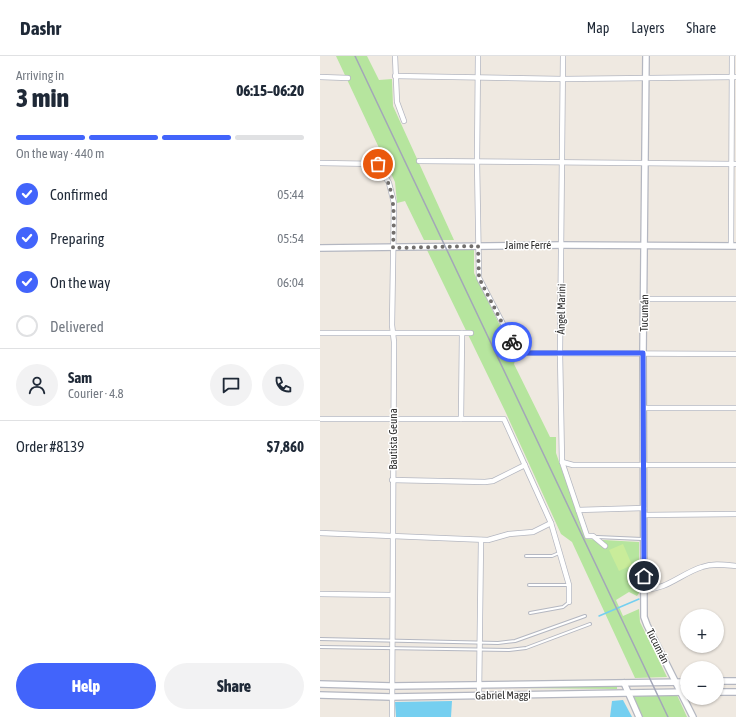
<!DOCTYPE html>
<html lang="en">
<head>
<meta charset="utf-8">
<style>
  :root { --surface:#fff; --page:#f2f2f3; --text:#1f2937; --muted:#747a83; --line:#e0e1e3; --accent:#4264fb }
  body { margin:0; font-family:"Asap Condensed",sans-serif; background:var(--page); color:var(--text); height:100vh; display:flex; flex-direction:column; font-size:15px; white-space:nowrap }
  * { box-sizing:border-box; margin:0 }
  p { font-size:13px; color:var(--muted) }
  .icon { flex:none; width:22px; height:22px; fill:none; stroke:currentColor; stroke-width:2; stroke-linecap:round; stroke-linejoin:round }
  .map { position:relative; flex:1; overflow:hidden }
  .drawer { display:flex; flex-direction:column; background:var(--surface); width:320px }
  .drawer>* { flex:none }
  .fabs { position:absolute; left:360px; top:553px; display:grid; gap:8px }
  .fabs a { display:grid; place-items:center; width:44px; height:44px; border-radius:50%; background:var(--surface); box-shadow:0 1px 3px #0004; font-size:20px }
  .pin { position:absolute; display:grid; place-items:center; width:34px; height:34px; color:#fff; margin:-17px; border:2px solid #fff; border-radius:50%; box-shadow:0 1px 4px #0007 }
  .courier { position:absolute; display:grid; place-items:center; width:40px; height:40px; margin:-20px; border:3px solid #4264fb; border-radius:50%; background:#fff; color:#222; box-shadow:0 1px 5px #0007 }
  .overview em { font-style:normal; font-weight:800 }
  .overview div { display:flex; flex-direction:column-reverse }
  .overview { display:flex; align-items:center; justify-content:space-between; height:68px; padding:0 16px }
  h1 { font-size:26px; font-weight:800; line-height:30px }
  .bar { display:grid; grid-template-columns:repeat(4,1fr); gap:6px 4px; align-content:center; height:48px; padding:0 16px }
  .bar i { height:5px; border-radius:3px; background:var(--line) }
  .bar .current { background:var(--accent) }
  .bar p { grid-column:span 4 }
  .line { display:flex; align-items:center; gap:10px; padding:0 16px; border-top:1px solid var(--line) }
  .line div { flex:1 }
  .round { display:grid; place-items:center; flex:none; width:42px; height:42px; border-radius:21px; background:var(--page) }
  ol { padding:0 16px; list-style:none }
  li { display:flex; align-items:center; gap:12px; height:44px }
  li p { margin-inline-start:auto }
  li .icon { padding:4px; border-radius:50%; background:var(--accent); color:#fff; stroke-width:4 }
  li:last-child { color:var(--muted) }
  li i { width:22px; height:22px; border:2px solid var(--line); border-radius:50% }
  .primary-button { display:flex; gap:8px; margin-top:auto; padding:8px 16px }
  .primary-button a { flex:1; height:46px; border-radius:24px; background:var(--accent); color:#fff; font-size:16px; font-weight:800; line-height:46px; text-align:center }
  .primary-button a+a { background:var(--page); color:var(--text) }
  header { display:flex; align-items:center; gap:24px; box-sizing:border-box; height:56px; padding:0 20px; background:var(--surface); border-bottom:1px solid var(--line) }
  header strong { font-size:19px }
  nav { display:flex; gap:22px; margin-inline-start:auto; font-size:14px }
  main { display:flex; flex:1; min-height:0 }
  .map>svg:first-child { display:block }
</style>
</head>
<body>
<header>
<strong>Dashr</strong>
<nav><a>Map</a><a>Layers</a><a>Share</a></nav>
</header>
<main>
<section class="drawer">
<div class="overview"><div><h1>3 min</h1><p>Arriving in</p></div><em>06:15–06:20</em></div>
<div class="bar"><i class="current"></i><i class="current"></i><i class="current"></i><i></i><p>On the way · 440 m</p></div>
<ol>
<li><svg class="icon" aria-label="check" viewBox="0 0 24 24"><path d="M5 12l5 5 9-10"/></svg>Confirmed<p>05:44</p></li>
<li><svg class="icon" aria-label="check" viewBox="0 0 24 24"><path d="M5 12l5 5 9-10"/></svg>Preparing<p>05:54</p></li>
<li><svg class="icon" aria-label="check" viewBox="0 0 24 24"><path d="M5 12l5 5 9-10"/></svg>On the way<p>06:04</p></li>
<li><i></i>Delivered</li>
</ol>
<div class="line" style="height:72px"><a class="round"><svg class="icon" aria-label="person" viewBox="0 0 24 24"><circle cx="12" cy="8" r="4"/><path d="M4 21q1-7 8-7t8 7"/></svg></a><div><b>Sam</b><p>Courier · 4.8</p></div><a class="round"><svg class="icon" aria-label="chat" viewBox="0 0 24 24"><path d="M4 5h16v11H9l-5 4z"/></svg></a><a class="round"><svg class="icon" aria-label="phone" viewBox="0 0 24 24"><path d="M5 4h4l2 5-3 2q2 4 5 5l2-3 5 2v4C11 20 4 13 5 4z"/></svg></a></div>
<div class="line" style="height:52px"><div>Order #8139</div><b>$7,860</b></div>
<div class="primary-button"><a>Help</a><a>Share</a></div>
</section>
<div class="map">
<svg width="416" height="661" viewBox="0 0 416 661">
  <rect width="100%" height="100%" fill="#efe9e1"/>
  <!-- green -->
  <g fill="#b6e59e">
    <path d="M16 0H47L59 24 72 23 73 50 134 184H104L85 145 77 147 75 126Z"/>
    <path d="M154 192V217L196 302 194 308 230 381H236V397L266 483 319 486V537L317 540 309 536 296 544 303 560 319 553 320 566 347 621 315 622 252 486 241 478 186 357 107 194Z"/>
    <path d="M199 629 297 630V633L199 632Z"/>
    <path d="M357 639 367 661H322L312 640Z"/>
  </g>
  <!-- pitch -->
  <path fill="#c9ec9a" d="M303 488 312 509 299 515 289 494Z"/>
  <!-- water -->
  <g fill="#75cff0">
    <path d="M303 644 312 661H290L292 645Z"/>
    <path d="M132 645 131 661H76L75 646Z"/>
  </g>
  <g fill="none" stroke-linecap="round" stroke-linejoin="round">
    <!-- stream -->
    <path stroke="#75cff0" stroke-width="1.5" d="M279 560 319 543"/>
    <defs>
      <g id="service">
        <path d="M277 481 322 483"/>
        <path d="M206 500H232L239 497"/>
        <path d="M209 529H248"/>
        <path d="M210 557 243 551 248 547"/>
        <path d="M0 583 178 587 195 585 265 560"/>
        <path d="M0 591 189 594 206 592 270 568"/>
      </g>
      <g id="minor">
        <path d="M75 0 77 46 84 65"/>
        <path d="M158 0 157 105 159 222 193 287 200 295 208 297 416 298"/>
        <path d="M243 0 240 297 242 406 267 480H273L285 490"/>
        <path d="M75 20 243 23 416 21"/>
        <path d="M0 21 28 22"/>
        <path d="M99 105 416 108"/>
        <path d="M0 107 58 108 69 127 74 147 72 269 74 286 72 661"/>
        <path d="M411 190 412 0"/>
        <path d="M324 243H416"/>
        <path d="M0 277H151"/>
        <path d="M324 352H416"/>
        <path d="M0 363H184L231 467 249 529V546"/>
        <path d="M141 363 142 277"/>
        <path d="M242 406 253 409H416"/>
        <path d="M72 424 165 426 173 425 205 409"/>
        <path d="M258 454 324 452"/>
        <path d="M324 459 416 458"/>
        <path d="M0 477 168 484 189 478 213 476 231 467"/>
        <path d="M324 533C345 535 362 517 382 511 393 507 405 509 416 510"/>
        <path d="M0 538 71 539"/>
        <path d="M159 639 161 484"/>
      </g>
      <g id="tertiary">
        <path d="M326 0 323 297 324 561 327 569 373 661"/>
        <path d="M0 192 242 189 416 190"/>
        <path d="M397 625H416"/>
        <path d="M304 627 319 661"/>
        <path d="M0 628 71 630 367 626"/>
        <path d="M397 636H416"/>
        <path d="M0 639 71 641 367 636"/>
      </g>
    </defs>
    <!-- service casing -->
    <use href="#service" stroke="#b4b7c1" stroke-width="4"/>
    <!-- minor casing -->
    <use href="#minor" stroke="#b4b7c1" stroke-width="6"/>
    <!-- tertiary casing -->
    <use href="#tertiary" stroke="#b4b7c1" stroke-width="8"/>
    <!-- service -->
    <use href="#service" stroke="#fff" stroke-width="2"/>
    <!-- minor -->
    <use href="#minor" stroke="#fff" stroke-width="4.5"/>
    <!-- tertiary -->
    <use href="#tertiary" stroke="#fff" stroke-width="5.5"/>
    <!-- rail -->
    <path stroke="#a3a6b8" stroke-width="1.5" d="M35 0 348 661"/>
  </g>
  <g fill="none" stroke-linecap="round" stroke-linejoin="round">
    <!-- done -->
    <path stroke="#726f6d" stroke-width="4" stroke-dasharray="0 7.2" d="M58 108C77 134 74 161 73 192L158 190 159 222 192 286"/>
    <!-- route -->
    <path stroke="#4264fb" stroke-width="5" d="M192 286 200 295 208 297H323L324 520"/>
  </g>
  <g text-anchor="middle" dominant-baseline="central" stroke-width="3" stroke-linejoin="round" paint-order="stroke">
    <!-- street labels -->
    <g font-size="11" fill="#2e2e2e" stroke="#fff">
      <text x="208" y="189">Jaime Ferré</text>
      <text transform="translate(241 253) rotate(-89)">Ángel Marini</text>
      <text transform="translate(324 257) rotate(-89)">Tucumán</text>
      <text transform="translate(73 383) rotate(-90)">Bautista Geuna</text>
      <text transform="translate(338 590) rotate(63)">Tucumán</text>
      <text transform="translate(183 639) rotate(-1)">Gabriel Maggi</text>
    </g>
  </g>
</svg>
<div class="fabs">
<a>+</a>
<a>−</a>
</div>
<div class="pin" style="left:58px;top:108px;background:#ea580c"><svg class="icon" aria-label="bag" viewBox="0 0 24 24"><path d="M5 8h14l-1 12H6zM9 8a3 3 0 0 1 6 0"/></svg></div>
<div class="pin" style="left:324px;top:520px;background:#1f2937"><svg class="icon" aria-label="home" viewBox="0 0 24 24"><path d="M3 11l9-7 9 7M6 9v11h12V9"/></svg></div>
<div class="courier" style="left:192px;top:286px"><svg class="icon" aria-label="bike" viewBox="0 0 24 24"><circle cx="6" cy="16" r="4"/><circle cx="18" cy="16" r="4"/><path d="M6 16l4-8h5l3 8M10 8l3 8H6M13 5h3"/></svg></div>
</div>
</main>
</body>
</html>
